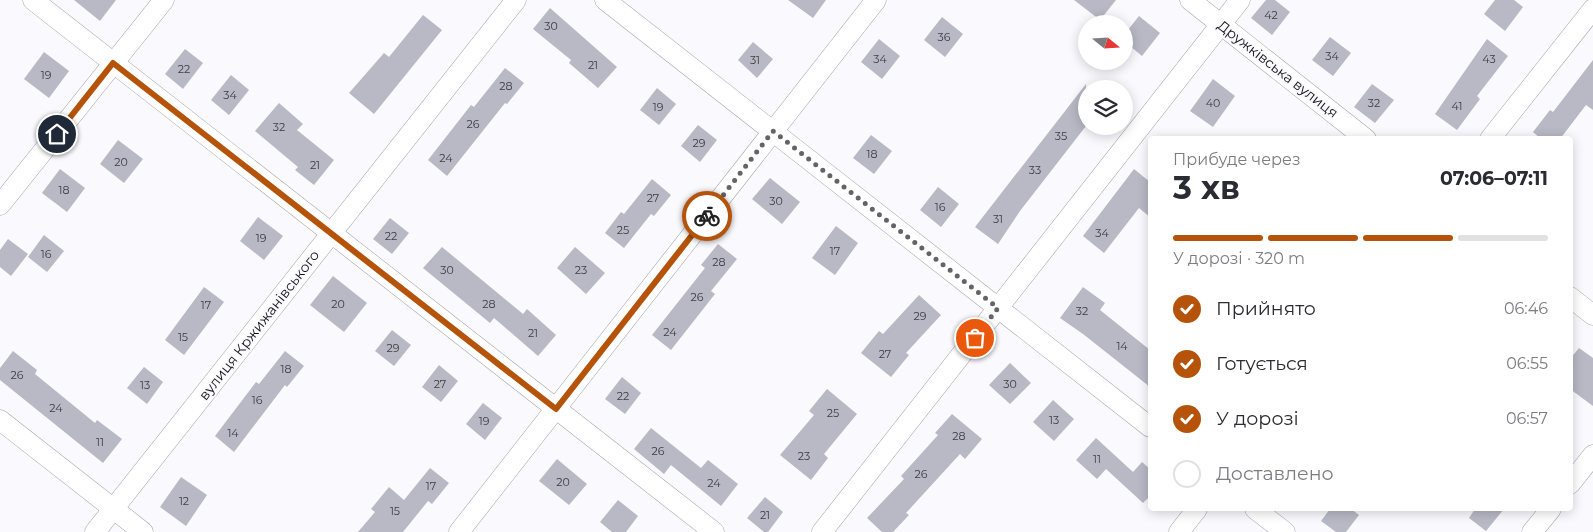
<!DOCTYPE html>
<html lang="uk">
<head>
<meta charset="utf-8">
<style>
  :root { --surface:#fff; --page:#f2f2f3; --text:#2b2b33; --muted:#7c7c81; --line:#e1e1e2; --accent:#b45309 }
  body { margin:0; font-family:Montserrat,sans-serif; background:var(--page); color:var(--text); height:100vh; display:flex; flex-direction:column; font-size:19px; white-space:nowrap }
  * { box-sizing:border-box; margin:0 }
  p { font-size:16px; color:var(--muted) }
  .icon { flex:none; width:28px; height:28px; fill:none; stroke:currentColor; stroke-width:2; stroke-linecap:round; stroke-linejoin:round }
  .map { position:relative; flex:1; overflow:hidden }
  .panel { position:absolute; left:1148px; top:136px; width:425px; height:375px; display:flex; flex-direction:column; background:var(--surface); border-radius:5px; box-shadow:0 2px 12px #0003 }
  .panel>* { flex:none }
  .needle { width:32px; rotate:108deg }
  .fabs { position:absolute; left:1078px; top:15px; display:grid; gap:10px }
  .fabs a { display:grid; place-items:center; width:55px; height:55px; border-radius:50%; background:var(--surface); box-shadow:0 2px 12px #0003; font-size:25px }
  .pin { position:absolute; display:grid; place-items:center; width:42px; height:42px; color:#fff; margin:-21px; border:2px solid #fff; border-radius:50%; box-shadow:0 1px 5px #0007 }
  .courier { position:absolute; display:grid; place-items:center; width:50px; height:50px; margin:-25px; border:4px solid #b45309; border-radius:50%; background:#fff; color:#222; box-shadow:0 1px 6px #0007 }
  .headline em { font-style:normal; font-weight:700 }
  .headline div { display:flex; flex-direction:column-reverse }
  .headline { display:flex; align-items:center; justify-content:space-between; height:85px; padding:0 25px }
  h1 { font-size:32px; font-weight:700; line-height:38px }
  .bar { display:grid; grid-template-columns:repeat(4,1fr); gap:8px 5px; align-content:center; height:60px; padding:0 25px }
  .bar i { height:6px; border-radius:4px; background:var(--line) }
  .bar .active { background:var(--accent) }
  .bar p { grid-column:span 4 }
  ol { padding:0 25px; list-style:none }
  li { display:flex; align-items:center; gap:15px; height:55px }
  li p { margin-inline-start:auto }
  li .icon { padding:5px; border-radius:50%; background:var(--accent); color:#fff; stroke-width:4 }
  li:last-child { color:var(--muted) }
  li i { width:28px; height:28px; border:2px solid var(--line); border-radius:50% }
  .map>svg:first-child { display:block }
</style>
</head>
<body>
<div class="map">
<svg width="1593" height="532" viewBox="0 0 1593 532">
  <rect width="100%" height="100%" fill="#faf9fe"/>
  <!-- building -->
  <g fill="#b8b9c5">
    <path d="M74 0H116L100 21Z"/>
    <path d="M788 0H826L813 18Z"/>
    <path d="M1074 0H1116L1100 20Z"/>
    <path d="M1266 0H1275L1290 12 1272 35 1251 18Z"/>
    <path d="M1495 0H1514L1523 7 1505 31 1484 14Z"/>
    <path d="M550 8 617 67 598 88 569 63 571 60 533 29Z"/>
    <path d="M423 15 442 30 374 114 349 93 384 53 389 57Z"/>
    <path d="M1139 16 1160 33 1142 56 1124 41V35Z"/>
    <path d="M942 17 963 34 945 57 924 40Z"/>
    <path d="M1330 37 1351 53 1333 76 1312 60Z"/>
    <path d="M879 39 900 56 882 79 861 62Z"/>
    <path d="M1487 39 1508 56 1477 96 1480 99 1457 130 1435 114Z"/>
    <path d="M753 42 773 59 757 78 738 60Z"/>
    <path d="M185 49 203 63 183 89 165 74Z"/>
    <path d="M44 52 69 71 49 98 24 79Z"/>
    <path d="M1593 60V110L1586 105 1560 139H1541L1533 132 1550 110 1553 112Z"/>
    <path d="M505 68 524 83 507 104 505 103 447 176 428 160 471 105 474 107Z"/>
    <path d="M231 75 249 90 229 115 211 100Z"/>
    <path d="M1213 79 1235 96 1213 127 1190 111Z"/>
    <path d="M1086 84V126L1020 211 998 244 975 227Z"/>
    <path d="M1372 84 1394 100 1375 123 1354 107Z"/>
    <path d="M657 88 676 104 659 125 640 110Z"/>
    <path d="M279 103 303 124 297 130 334 160 314 185 295 170 298 167 255 131Z"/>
    <path d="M698 125 717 140 700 162 681 146Z"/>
    <path d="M871 135 892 151 874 174 853 158Z"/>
    <path d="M118 140 143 159 124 183 100 164Z"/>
    <path d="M60 169 85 188 67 212 42 193Z"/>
    <path d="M1134 169 1150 182V217L1139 208 1104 253 1083 236Z"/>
    <path d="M770 178 800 202 782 224 752 199Z"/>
    <path d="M652 179 671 195 654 216 651 214 624 248 605 233 621 212 624 214Z"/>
    <path d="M938 187 959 204 941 227 920 210Z"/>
    <path d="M258 217 283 236 264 260 240 241Z"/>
    <path d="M390 218 409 233 392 254 373 239Z"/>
    <path d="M836 226 858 243 835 275 812 258Z"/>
    <path d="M44 235 64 251 47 272 28 257Z"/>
    <path d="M8 239 28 254 11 276 0 267V250Z"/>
    <path d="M718 244 737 259 711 291 715 294 671 350 652 335 705 268 701 265Z"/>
    <path d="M442 247 523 314 527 309 556 335 538 356 494 318 490 323 423 268Z"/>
    <path d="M575 247 605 273 586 294 557 268Z"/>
    <path d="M333 276 367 303 344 332 310 305Z"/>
    <path d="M204 287 224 302 184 355 165 340Z"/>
    <path d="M1083 287 1105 303 1100 310 1150 350V387L1083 334 1060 318Z"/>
    <path d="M919 295 941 315 906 353 909 355 891 377 861 353 879 331 883 334Z"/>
    <path d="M392 330 411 345 394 366 375 351Z"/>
    <path d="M1579 348 1593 358V406L1570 389V359Z"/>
    <path d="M13 351 37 370 35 374 95 423 97 420 122 439 103 463 0 380V368Z"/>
    <path d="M285 351 304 366 287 387 285 385 234 452 215 436 256 382 259 384Z"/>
    <path d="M1010 363 1031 383 1010 404 989 385Z"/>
    <path d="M439 365 458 381 441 402 422 387Z"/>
    <path d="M144 367 163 382 147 404 127 388Z"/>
    <path d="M622 377 641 393 625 414 605 399Z"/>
    <path d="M827 389 857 414 824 454 828 458 811 480 780 455 814 415 809 411Z"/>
    <path d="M1053 400 1074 419 1054 441 1033 422Z"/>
    <path d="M483 403 502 418 485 440 466 424Z"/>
    <path d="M952 414 982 439 965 459 960 454 906 513 909 515 893 532H882L867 518 904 479 901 476 938 435 935 433Z"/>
    <path d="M651 428 701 468 708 460 738 484 721 506 671 465 664 474 634 449Z"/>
    <path d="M1096 438 1133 472 1142 462 1150 469V496L1143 503 1106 469 1097 479 1076 460Z"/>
    <path d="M557 459 587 484 569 505 539 481Z"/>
    <path d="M430 468 449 483 432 504 428 501 403 532H358L375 512 371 509 389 487 404 500Z"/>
    <path d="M181 477 207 495 186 526 160 507Z"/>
    <path d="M765 497 783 512 768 532H764L747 518Z"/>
    <path d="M618 500 638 516 626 532H612L600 522Z"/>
    <path d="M1330 509H1351L1359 515 1346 532H1336L1321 521Z"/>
    <path d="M1475 509H1504L1486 531 1469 518Z"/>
  </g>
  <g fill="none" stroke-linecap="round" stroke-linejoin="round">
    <defs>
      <g id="minor">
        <path d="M33 0 714 532"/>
        <path d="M605 0 1150 427"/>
        <path d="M1190 0 1366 139"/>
        <path d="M1490 139 1593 9"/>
        <path d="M0 205 164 0"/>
        <path d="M1570 297 1593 315"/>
        <path d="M0 420 143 532"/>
        <path d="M1570 484 1593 455"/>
        <path d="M1255 509 1285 532"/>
        <path d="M95 532 516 0"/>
        <path d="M459 532 876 0"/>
        <path d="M822 532 1240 0"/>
        <path d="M1179 532 1197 509"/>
        <path d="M1532 532 1551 509"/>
      </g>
    </defs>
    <!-- minor casing -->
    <use href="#minor" stroke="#a4a1ad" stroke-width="21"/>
    <!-- minor -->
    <use href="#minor" stroke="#fff" stroke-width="20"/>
  </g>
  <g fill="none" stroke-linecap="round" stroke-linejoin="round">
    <!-- done -->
    <path stroke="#646367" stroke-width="5" stroke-dasharray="0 9" d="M707 216 773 131 998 308 975 338"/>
    <!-- route -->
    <path stroke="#b45309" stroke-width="6" d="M57 134 113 63 556 409 707 216"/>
  </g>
  <g text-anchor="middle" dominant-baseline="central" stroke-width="4" stroke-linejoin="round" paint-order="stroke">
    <!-- number labels -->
    <g font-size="11" fill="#3c3c42">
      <text x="1271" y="15">42</text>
      <text x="551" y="26">30</text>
      <text x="944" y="37">36</text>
      <text x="1332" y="56">34</text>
      <text x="880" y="59">34</text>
      <text x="1489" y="59">43</text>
      <text x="755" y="60">31</text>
      <text x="593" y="65">21</text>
      <text x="184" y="69">22</text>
      <text x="46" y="75">19</text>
      <text x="506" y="86">28</text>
      <text x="230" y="95">34</text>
      <text x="1213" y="103">40</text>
      <text x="1374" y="103">32</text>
      <text x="1457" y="106">41</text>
      <text x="658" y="107">19</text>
      <text x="473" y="124">26</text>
      <text x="279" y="127">32</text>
      <text x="1061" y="136">35</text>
      <text x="699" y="143">29</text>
      <text x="872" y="154">18</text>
      <text x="446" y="158">24</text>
      <text x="121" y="162">20</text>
      <text x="315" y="165">21</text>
      <text x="1035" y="170">33</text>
      <text x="64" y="190">18</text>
      <text x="653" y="198">27</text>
      <text x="776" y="201">30</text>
      <text x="940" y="207">16</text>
      <text x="998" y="219">31</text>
      <text x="623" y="230">25</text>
      <text x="1102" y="233">34</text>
      <text x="391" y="236">22</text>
      <text x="261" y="238">19</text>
      <text x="835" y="251">17</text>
      <text x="46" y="254">16</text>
      <text x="719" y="262">28</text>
      <text x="447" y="270">30</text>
      <text x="581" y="270">23</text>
      <text x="697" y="297">26</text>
      <text x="338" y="304">20</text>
      <text x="489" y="304">28</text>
      <text x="206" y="305">17</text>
      <text x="1082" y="311">32</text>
      <text x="920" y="316">29</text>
      <text x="670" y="332">24</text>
      <text x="533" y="333">21</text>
      <text x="183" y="337">15</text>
      <text x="1122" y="346">14</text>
      <text x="393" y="348">29</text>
      <text x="885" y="354">27</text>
      <text x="286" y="369">18</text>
      <text x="17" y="375">26</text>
      <text x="440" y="384">27</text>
      <text x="1010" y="384">30</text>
      <text x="145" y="385">13</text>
      <text x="623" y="396">22</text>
      <text x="257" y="400">16</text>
      <text x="56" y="408">24</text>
      <text x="833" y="413">25</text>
      <text x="1054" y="420">13</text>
      <text x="484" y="421">19</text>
      <text x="233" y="433">14</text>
      <text x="959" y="436">28</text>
      <text x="100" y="442">11</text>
      <text x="658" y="451">26</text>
      <text x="804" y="456">23</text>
      <text x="1097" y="459">11</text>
      <text x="921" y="474">26</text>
      <text x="563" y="482">20</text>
      <text x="714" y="483">24</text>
      <text x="431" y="486">17</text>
      <text x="184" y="501">12</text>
      <text x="395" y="511">15</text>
      <text x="765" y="515">21</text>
    </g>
    <!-- street labels -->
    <g font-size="14" fill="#131216" stroke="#faf9fe">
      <text transform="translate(1278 69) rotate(38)">Дружківська вулиця</text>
      <text transform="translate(259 325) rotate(-52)">вулиця Кржижанівського</text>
    </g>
  </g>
</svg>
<div class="fabs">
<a><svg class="needle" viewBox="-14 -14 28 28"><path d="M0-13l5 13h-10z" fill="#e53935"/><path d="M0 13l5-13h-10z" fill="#7c7c81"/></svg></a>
<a><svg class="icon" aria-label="layers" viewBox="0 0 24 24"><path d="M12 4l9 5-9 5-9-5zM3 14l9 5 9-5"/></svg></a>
</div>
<div class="pin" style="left:975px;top:338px;background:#ea580c"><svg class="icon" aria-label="bag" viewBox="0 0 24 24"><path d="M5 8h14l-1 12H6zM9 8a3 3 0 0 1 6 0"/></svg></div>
<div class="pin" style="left:57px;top:134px;background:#1f2937"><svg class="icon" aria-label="home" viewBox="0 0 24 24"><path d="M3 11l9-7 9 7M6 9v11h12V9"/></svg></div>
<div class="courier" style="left:707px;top:216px"><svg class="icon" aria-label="bike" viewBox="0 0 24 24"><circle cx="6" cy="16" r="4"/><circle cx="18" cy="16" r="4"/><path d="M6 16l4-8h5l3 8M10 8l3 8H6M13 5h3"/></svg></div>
<section class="panel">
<div class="headline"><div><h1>3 хв</h1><p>Прибуде через</p></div><em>07:06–07:11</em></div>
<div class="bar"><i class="active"></i><i class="active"></i><i class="active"></i><i></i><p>У дорозі · 320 m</p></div>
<ol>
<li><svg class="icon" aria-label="check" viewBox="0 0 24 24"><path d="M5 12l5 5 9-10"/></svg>Прийнято<p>06:46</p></li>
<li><svg class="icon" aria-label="check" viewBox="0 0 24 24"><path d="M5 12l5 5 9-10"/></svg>Готується<p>06:55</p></li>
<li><svg class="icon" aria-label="check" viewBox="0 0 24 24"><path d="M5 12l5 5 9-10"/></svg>У дорозі<p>06:57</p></li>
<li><i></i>Доставлено</li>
</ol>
</section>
</div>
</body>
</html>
